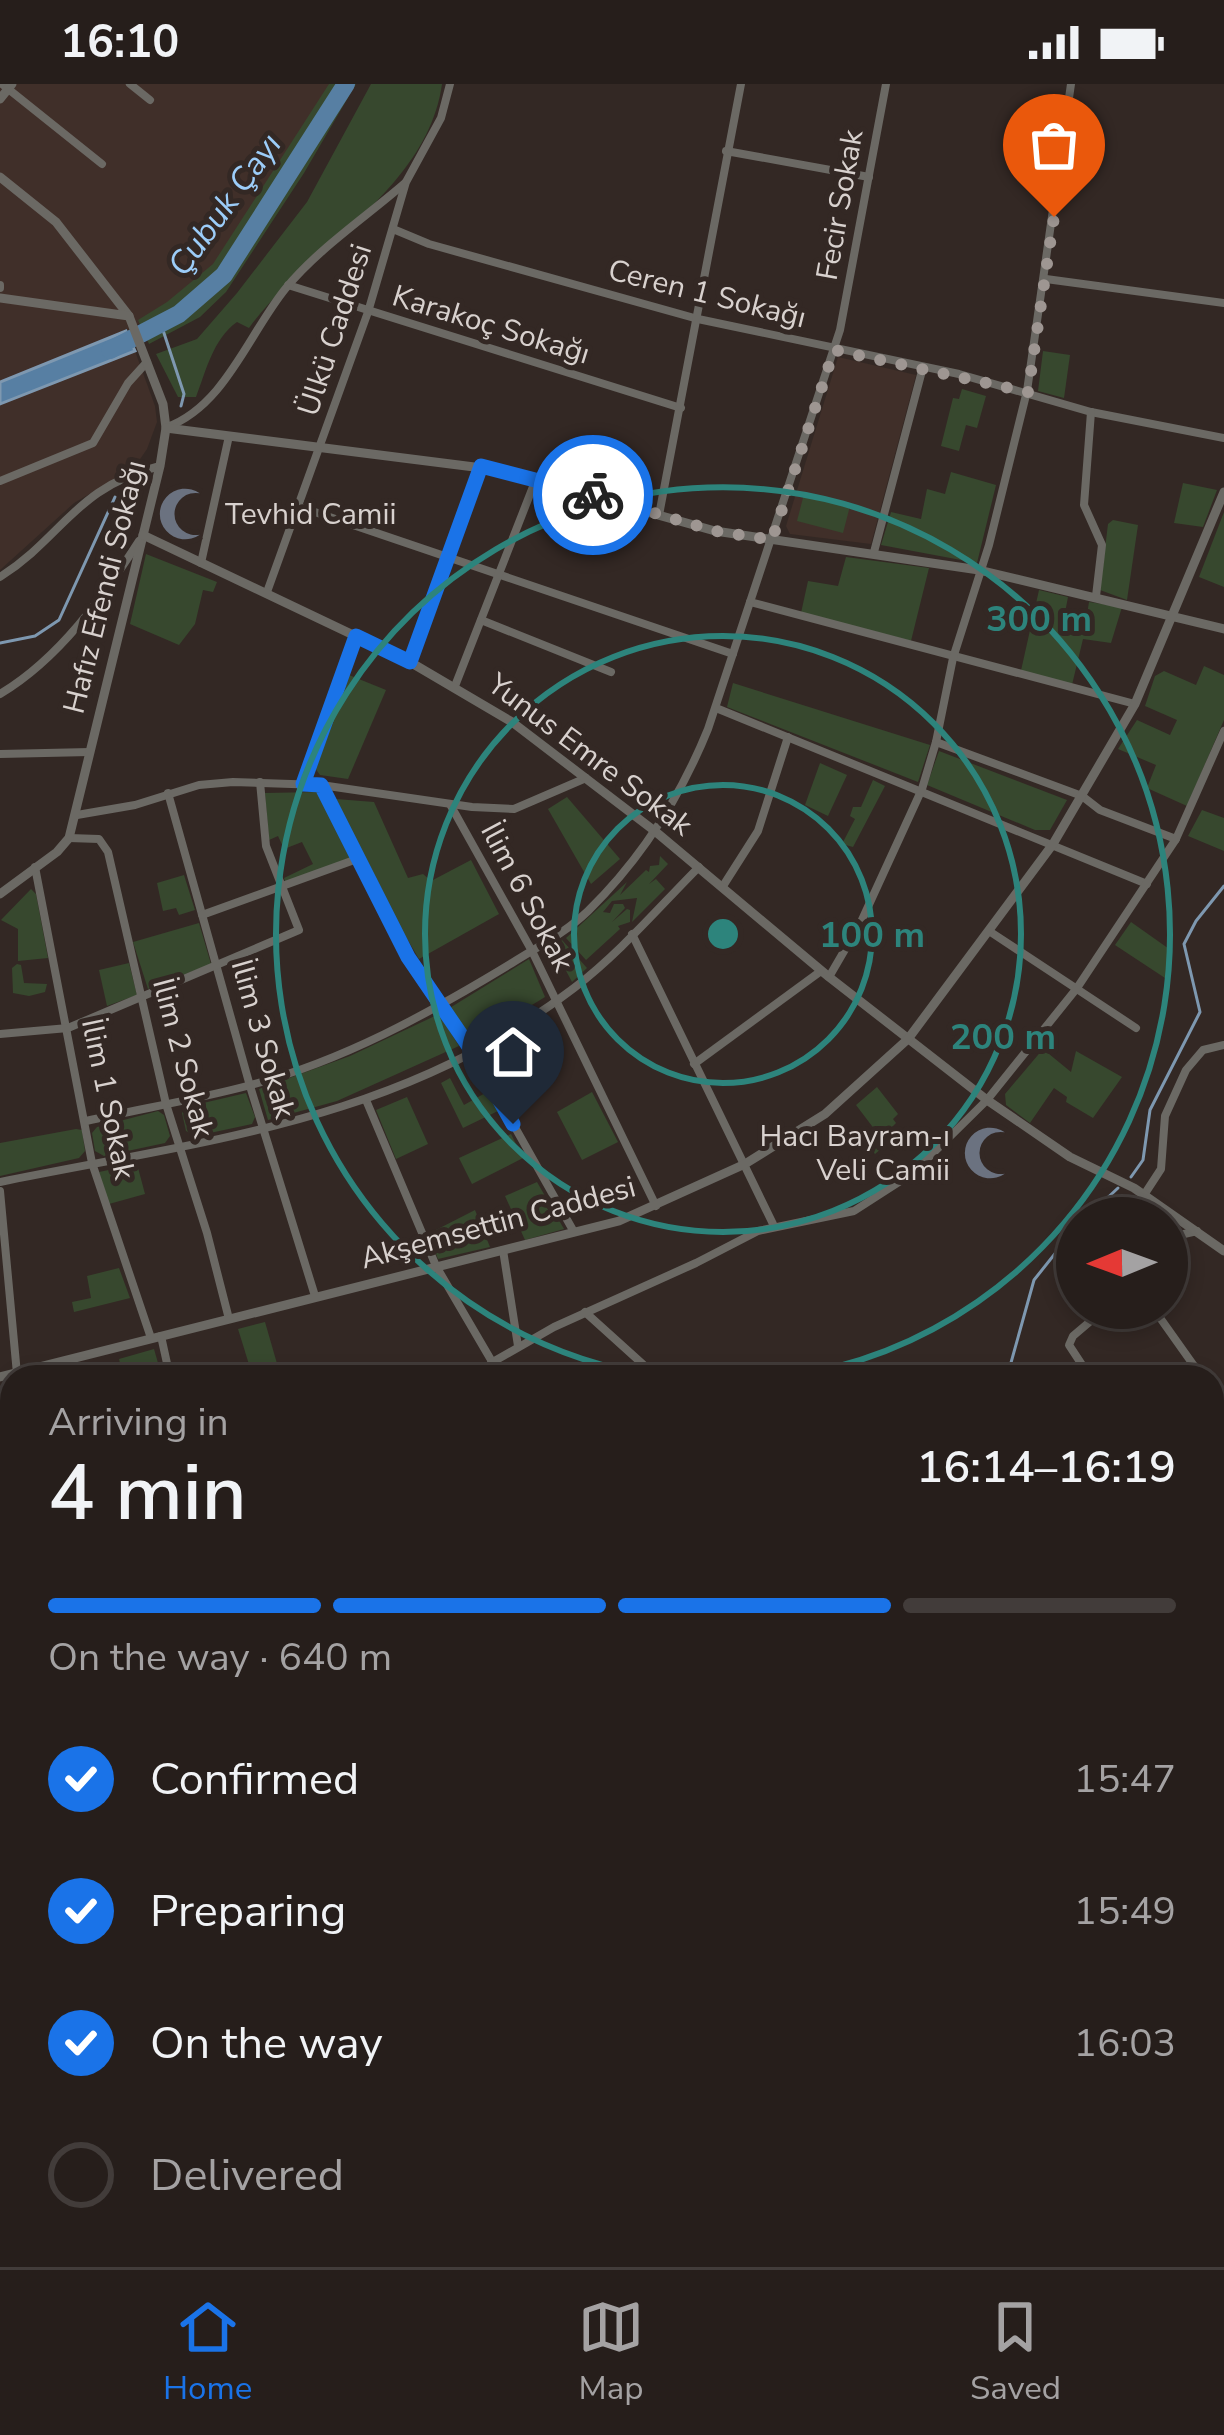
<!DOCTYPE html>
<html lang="en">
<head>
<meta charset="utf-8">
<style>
  :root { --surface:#261e1b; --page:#2e2724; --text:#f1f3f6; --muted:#a4a2a3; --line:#423c3a; --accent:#1a73e8 }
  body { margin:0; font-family:"Nunito Sans",sans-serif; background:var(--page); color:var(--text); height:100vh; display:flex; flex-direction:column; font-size:45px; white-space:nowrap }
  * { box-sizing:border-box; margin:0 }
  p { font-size:39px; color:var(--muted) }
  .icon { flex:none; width:66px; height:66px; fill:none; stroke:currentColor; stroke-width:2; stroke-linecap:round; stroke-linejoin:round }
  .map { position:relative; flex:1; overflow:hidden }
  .sheet { position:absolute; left:0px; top:1281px; width:1224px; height:903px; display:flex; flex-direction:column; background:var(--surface); border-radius:36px 36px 0 0; box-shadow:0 6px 18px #0003,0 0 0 3px var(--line) }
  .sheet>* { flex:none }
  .needle { width:78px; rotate:269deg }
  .buttons { position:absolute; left:1056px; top:1113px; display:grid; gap:24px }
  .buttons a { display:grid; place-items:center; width:132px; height:132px; border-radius:50%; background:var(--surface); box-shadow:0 6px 18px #0003,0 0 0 3px var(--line); font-size:60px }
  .pin { position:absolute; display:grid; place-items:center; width:102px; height:102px; color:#fff; margin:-123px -51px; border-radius:50% 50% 50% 0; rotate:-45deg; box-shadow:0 0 12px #0007 }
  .pin .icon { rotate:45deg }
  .courier { position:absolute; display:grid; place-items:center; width:120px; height:120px; margin:-60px; border:9px solid #1a73e8; border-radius:50%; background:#fff; color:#222; box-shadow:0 3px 15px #0007 }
  .head em { font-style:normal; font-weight:600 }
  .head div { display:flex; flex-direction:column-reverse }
  .head { display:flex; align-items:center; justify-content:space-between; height:204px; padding:0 48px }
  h1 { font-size:78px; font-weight:600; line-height:90px }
  .bar { display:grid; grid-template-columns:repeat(4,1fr); gap:18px 12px; align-content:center; height:144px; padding:0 48px }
  .bar i { height:15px; border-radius:9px; background:var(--line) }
  .bar .current { background:var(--accent) }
  .bar p { grid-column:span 4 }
  ol { padding:0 48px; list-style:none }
  li { display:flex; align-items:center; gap:36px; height:132px }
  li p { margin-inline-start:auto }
  li .icon { padding:12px; border-radius:50%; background:var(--accent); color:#fff; stroke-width:4 }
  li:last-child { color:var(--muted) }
  li i { width:66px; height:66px; border:6px solid var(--line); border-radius:50% }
  .status { display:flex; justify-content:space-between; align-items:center; height:84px; padding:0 60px; background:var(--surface); direction:ltr }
  .status svg { height:33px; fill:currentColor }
  .tabs { display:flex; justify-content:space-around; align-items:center; height:168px; border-top:3px solid var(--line); background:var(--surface); font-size:33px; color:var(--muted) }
  .tabs a { display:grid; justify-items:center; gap:6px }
  .tabs .current { color:var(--accent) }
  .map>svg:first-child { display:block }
</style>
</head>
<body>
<div class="status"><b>16:10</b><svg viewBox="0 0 49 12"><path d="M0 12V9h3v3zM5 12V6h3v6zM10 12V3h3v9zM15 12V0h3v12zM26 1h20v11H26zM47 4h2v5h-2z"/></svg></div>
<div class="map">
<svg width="1224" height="2183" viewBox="0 0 1224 2183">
  <rect width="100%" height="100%" fill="#332824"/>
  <!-- built -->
  <g fill="#402f29">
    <path d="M0 0H334L217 184 164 226 126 247 0 298Z"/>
    <path d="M135 267 155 322 157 338 147 365 134 384 74 419 0 486V320Z"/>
    <path d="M838 273 916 291 871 460 790 450 786 442Z"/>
  </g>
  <!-- green -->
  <g fill="#37482e">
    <path d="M329 0H356L304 89 226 208 200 233 149 260 138 236 167 218 213 180Z"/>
    <path d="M371 0H442C427 107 308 163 249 244L237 238C213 255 206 287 196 313H178L156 270 197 255 237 209 307 118Z"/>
    <path d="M1043 267 1070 271 1064 314 1038 307Z"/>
    <path d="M962 305 986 312 977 344 966 341 959 367 941 362 953 314 959 315Z"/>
    <path d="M951 388 996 401 977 479 881 461 891 428 921 435 927 405 945 410Z"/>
    <path d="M1183 399 1217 406 1203 443 1174 439Z"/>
    <path d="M804 410 850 422 843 449 797 437Z"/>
    <path d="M1224 428V503L1199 493Z"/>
    <path d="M1113 436 1138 441 1127 516 1100 506 1108 440Z"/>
    <path d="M146 470 217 498 213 508 203 506 195 540 179 561 130 540Z"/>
    <path d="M846 473 929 484 911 557 801 529 808 497 838 502Z"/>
    <path d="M1039 506 1068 513 1063 539 1085 543 1089 518 1122 523 1111 559 1083 555 1071 605 1020 591Z"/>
    <path d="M1204 582 1224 591V636L1187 722 1147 704 1156 681 1118 665 1137 636 1170 651 1177 636 1145 622 1155 592 1164 587 1196 601Z"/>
    <path d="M349 591 386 606 348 695 320 691 315 684Z"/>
    <path d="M733 599 930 661 918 698 727 623Z"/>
    <path d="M939 667 1067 716 1050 746H1035L927 701Z"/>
    <path d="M820 679 847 691 828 732 805 721Z"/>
    <path d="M873 696 885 702 853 763 842 760 855 735 850 732 853 723H861Z"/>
    <path d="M318 708 351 774 286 800 284 794 313 780 302 758 284 765 278 752 269 756 265 709Z"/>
    <path d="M567 713 620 775 591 800 548 725Z"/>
    <path d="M336 715 374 718 408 794 423 790 431 797 471 776 499 830 419 875 382 812Z"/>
    <path d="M1202 726 1224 734V767L1188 752Z"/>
    <path d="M660 772 668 780 649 800 656 795 665 805 632 838 637 814 612 817 603 828 610 829 614 820H623L625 824 612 838 627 825 630 826V838L618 842 620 845 586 876 566 854 627 798 620 811 646 786 649 788 650 782 659 781Z"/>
    <path d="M184 791 195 826 179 831 176 824 163 827 157 799Z"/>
    <path d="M31 805 36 810 48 874 18 877V845L1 836Z"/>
    <path d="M1131 838 1172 867 1165 894 1115 861Z"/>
    <path d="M199 839 211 880 148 905 133 858Z"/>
    <path d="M562 856 587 884 572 898 555 866Z"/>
    <path d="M529 875 545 913 470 959 448 925Z"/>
    <path d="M129 879 137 911 107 922 99 886Z"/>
    <path d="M17 880 21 881 24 899 47 900 45 908 29 912 13 909 12 884Z"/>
    <path d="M439 930 459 962 337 1017 268 1036 259 1005 350 972Z"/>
    <path d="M518 955 546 1007 510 1027 483 978Z"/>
    <path d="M1043 965 1071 988 1076 967 1122 993 1093 1034 1066 1018 1067 1013 1054 1004 1030 1039 1006 1021 1005 1010Z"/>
    <path d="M450 994 464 1021 487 1008 498 1027 463 1044 441 999Z"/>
    <path d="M877 1003 898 1030 893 1035 896 1039 886 1049 891 1056 875 1070 864 1056 875 1046 856 1021Z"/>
    <path d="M592 1008 618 1058 582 1076 557 1028Z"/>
    <path d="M246 1009 255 1033 252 1040 196 1052 186 1047 182 1029 186 1023Z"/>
    <path d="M407 1013 428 1060 396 1075 376 1026Z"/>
    <path d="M158 1027 164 1031 170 1052 165 1059 104 1072 95 1067 92 1049 97 1043Z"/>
    <path d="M76 1045 82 1046 85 1067 79 1074 0 1092V1059Z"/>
    <path d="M511 1050 523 1074 472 1100 459 1074Z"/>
    <path d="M137 1080 145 1110 109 1120 99 1088Z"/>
    <path d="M537 1098 564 1145 525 1156 505 1112Z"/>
    <path d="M475 1126 490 1163 438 1175 428 1150Z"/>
    <path d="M119 1184 130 1214 74 1228 72 1218 91 1214 87 1192Z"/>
    <path d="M265 1238 278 1283 252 1290 238 1245Z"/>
    <path d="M154 1265 162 1293H123L119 1275Z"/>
  </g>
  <!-- water -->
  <path fill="#577fa3" stroke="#7e98b0" stroke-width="3" d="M126 247 135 267 0 320V298Z"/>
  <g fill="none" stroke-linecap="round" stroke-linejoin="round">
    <!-- stream -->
    <g stroke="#7e98b0" stroke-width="3">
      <path d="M161 240 184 310 181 322"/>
      <path d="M0 559 35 552 59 536 115 413"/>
      <path d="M1131 1093 1143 1076 1150 1026 1200 928 1184 860 1196 837 1224 802"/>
      <path d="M1086 1134 1118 1104"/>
      <path d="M1007 1293 1034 1196 1077 1142"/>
      <path d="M396 2183 403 2172"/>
    </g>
    <!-- river -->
    <path stroke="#577fa3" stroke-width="18" d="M110 266 179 230 224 191 346 0"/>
    <!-- minor -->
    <g stroke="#6b6964" stroke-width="8">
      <path d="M2 0 102 80"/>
      <path d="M130 0 150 16"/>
      <path d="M726 67 869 93"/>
      <path d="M393 145 429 160 698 235 959 290 1091 328 1224 354"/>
      <path d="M1046 195 1224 219"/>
      <path d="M0 201V204"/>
      <path d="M288 201 681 324"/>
      <path d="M1091 328 1084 421 1102 461 1096 512"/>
      <path d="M167 343C225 322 249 249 286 204 319 164 366 133 405 99"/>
      <path d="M0 397 93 359 128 299 147 278"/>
      <path d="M300 423 733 570"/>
      <path d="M659 431 741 0"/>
      <path d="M874 468 923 283"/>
      <path d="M201 479 229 352"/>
      <path d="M0 493C64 452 75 403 160 382"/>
      <path d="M267 508 368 228 406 98 441 34 450 0"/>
      <path d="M750 518 1135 620"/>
      <path d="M481 536 611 588"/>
      <path d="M410 578 481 382"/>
      <path d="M455 602 536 395"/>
      <path d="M0 610C59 575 103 513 139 457"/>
      <path d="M716 624 1147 800"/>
      <path d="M936 658 1082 712 1100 726 1176 755"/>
      <path d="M0 670 90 668"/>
      <path d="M303 700 356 552"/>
      <path d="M321 702 408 873 472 967 574 1148"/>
      <path d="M168 709 250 1002 315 1212"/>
      <path d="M451 722 532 867 656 1122"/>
      <path d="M77 731 135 721 199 701 233 698 321 701 472 723 514 725 586 694"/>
      <path d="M69 754 99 755 108 768 166 1020 207 1149 229 1235"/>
      <path d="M35 783 92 1079 151 1254"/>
      <path d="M723 802 758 747 788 653"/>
      <path d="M202 831 357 775"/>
      <path d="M989 847 1136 944"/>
      <path d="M632 850 773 1140"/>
      <path d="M829 893 861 838 922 705 936 658 953 574 989 461 1027 307 1071 0"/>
      <path d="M0 950 68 944 299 846 266 762 260 698"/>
      <path d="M694 980 821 887"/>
      <path d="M366 1016 436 1182 501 1293"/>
      <path d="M86 1037C139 1025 194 1016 247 1002 341 978 430 929 512 879 539 862 565 849 588 827 641 775 680 714 708 645L840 246 886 0"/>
      <path d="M0 1098C206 1056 401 1037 574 904 620 869 659 823 699 783"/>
      <path d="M0 1107 17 1290"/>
      <path d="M1144 1111 1161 1085 1165 1032 1186 986 1203 966 1224 961"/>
      <path d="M1167 1154 1197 1147"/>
      <path d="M503 1166 518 1262"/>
      <path d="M1153 1224 1202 1293"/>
      <path d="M585 1228 657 1293"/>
      <path d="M161 1252 170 1293"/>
      <path d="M491 1279 554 1243 696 1179 758 1147 854 1127 913 1089 987 1016 1077 904 1176 755 1224 647"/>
      <path d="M1090 1293 1069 1261 1073 1252 1106 1224"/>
      <path d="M11 1560 12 1506"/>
      <path d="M2 1626 12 1739"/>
    </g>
    <!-- tertiary -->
    <g stroke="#6b6964" stroke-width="9">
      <path d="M0 15 12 0"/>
      <path d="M0 93 56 138 129 232 163 320 166 344 160 382 69 754 57 768 0 810"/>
      <path d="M0 214 129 232"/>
      <path d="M166 344 498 386 715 447 979 486 1224 545"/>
      <path d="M143 451 410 578 512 638 656 748 829 893 987 1016 1070 1073 1134 1104 1224 1167"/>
      <path d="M0 1293 619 1137 745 1080 825 1030 908 955 1053 760 1135 620 1224 408"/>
      <path d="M0 2140 12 2143"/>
      <path d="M120 2172 149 2183"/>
    </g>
  </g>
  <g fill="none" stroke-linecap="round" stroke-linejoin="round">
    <!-- done -->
    <path stroke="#9e9692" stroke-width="12" stroke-dasharray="0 21.6" d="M593 411 715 447 772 456 834 266 1028 308 1054 133"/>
    <!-- route -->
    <path stroke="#1a73e8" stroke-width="15" d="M513 1040 472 967 408 873 321 701 303 700 356 552 410 578 481 382 593 411"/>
  </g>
  <!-- distance rings -->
  <g fill="none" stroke="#2d847c" stroke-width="6">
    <circle cx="723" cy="850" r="149"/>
    <circle cx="723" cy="850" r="298"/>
    <path d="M661 1293A447 447 0 1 1 785 1293"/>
  </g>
  <!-- icons -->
  <defs>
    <symbol id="mosque-bare" viewBox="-9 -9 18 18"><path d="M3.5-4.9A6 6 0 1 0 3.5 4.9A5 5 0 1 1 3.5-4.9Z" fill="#6b7280" stroke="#332824" stroke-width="2.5" paint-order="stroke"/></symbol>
  </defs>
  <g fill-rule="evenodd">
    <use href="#mosque-bare" x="147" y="392" width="76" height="76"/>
    <use href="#mosque-bare" x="952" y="1031" width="76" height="76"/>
  </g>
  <g text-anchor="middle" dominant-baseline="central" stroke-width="10" stroke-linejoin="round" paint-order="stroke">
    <!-- street labels -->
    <g font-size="30" fill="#d8d1ce" stroke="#332824">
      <text transform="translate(840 121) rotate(-80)">Fecir Sokak</text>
      <text transform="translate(707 210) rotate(14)">Ceren 1 Sokağı</text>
      <text transform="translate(491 241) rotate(17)">Karakoç Sokağı</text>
      <text transform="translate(335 246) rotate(-72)">Ülkü Caddesi</text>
      <text transform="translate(105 503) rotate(-76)">Hafız Efendi Sokağı</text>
      <text transform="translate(590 671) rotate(37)">Yunus Emre Sokak</text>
      <text transform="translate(527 813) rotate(62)">İlim 6 Sokak</text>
      <text transform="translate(263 955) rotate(74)">İlim 3 Sokak</text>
      <text transform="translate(183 974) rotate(75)">İlim 2 Sokak</text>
      <text transform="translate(108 1015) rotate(78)">İlim 1 Sokak</text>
      <text transform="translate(498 1139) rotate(-15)">Akşemsettin Caddesi</text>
    </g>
    <!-- poi labels -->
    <g font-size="30" fill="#d8d1ce" stroke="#332824" text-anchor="start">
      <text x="225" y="430">Tevhid Camii</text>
      <text x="950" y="1052" text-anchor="end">Hacı Bayram-ı<tspan x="950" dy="34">Veli Camii</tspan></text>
    </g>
    <!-- water labels -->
    <g font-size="33" font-style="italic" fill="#9ccdf9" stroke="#332824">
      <text transform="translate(225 121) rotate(-54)">Çubuk Çayı</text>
    </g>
  </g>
  <circle cx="723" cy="850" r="18" fill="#2d847c" stroke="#332824" stroke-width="6"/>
  <g font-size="36" text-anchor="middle" font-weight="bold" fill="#2d847c" stroke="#332824" stroke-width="10" stroke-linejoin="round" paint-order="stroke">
    <text x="1039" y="547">300 m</text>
    <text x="872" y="863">100 m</text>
    <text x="1003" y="965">200 m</text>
  </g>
</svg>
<div class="buttons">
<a><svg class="needle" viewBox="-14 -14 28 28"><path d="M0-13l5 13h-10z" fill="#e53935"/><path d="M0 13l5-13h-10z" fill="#a4a2a3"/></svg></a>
</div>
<div class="pin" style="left:1054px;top:133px;background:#ea580c"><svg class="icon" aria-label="bag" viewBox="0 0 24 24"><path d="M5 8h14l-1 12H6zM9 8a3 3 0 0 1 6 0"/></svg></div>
<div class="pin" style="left:513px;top:1040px;background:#1f2937"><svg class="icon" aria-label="home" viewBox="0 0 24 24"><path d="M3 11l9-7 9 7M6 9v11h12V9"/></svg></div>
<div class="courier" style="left:593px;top:411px"><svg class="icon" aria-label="bike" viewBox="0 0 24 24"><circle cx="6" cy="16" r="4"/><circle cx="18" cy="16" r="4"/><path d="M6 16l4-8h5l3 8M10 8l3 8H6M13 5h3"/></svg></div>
<section class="sheet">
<div class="head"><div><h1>4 min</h1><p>Arriving in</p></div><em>16:14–16:19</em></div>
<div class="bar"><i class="current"></i><i class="current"></i><i class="current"></i><i></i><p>On the way · 640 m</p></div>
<ol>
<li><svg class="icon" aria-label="check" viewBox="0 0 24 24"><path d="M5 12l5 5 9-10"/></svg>Confirmed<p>15:47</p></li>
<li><svg class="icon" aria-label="check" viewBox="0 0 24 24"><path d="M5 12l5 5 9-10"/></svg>Preparing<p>15:49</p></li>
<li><svg class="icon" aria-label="check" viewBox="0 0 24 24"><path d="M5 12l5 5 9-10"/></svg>On the way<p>16:03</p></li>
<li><i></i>Delivered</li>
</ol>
</section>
</div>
<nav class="tabs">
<a class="current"><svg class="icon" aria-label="home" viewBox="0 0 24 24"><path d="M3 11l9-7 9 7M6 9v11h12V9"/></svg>Home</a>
<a><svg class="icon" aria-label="map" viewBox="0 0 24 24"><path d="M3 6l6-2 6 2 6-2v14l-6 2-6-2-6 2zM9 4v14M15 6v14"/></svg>Map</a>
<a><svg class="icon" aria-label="saved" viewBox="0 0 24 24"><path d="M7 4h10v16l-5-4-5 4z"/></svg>Saved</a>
</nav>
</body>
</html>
